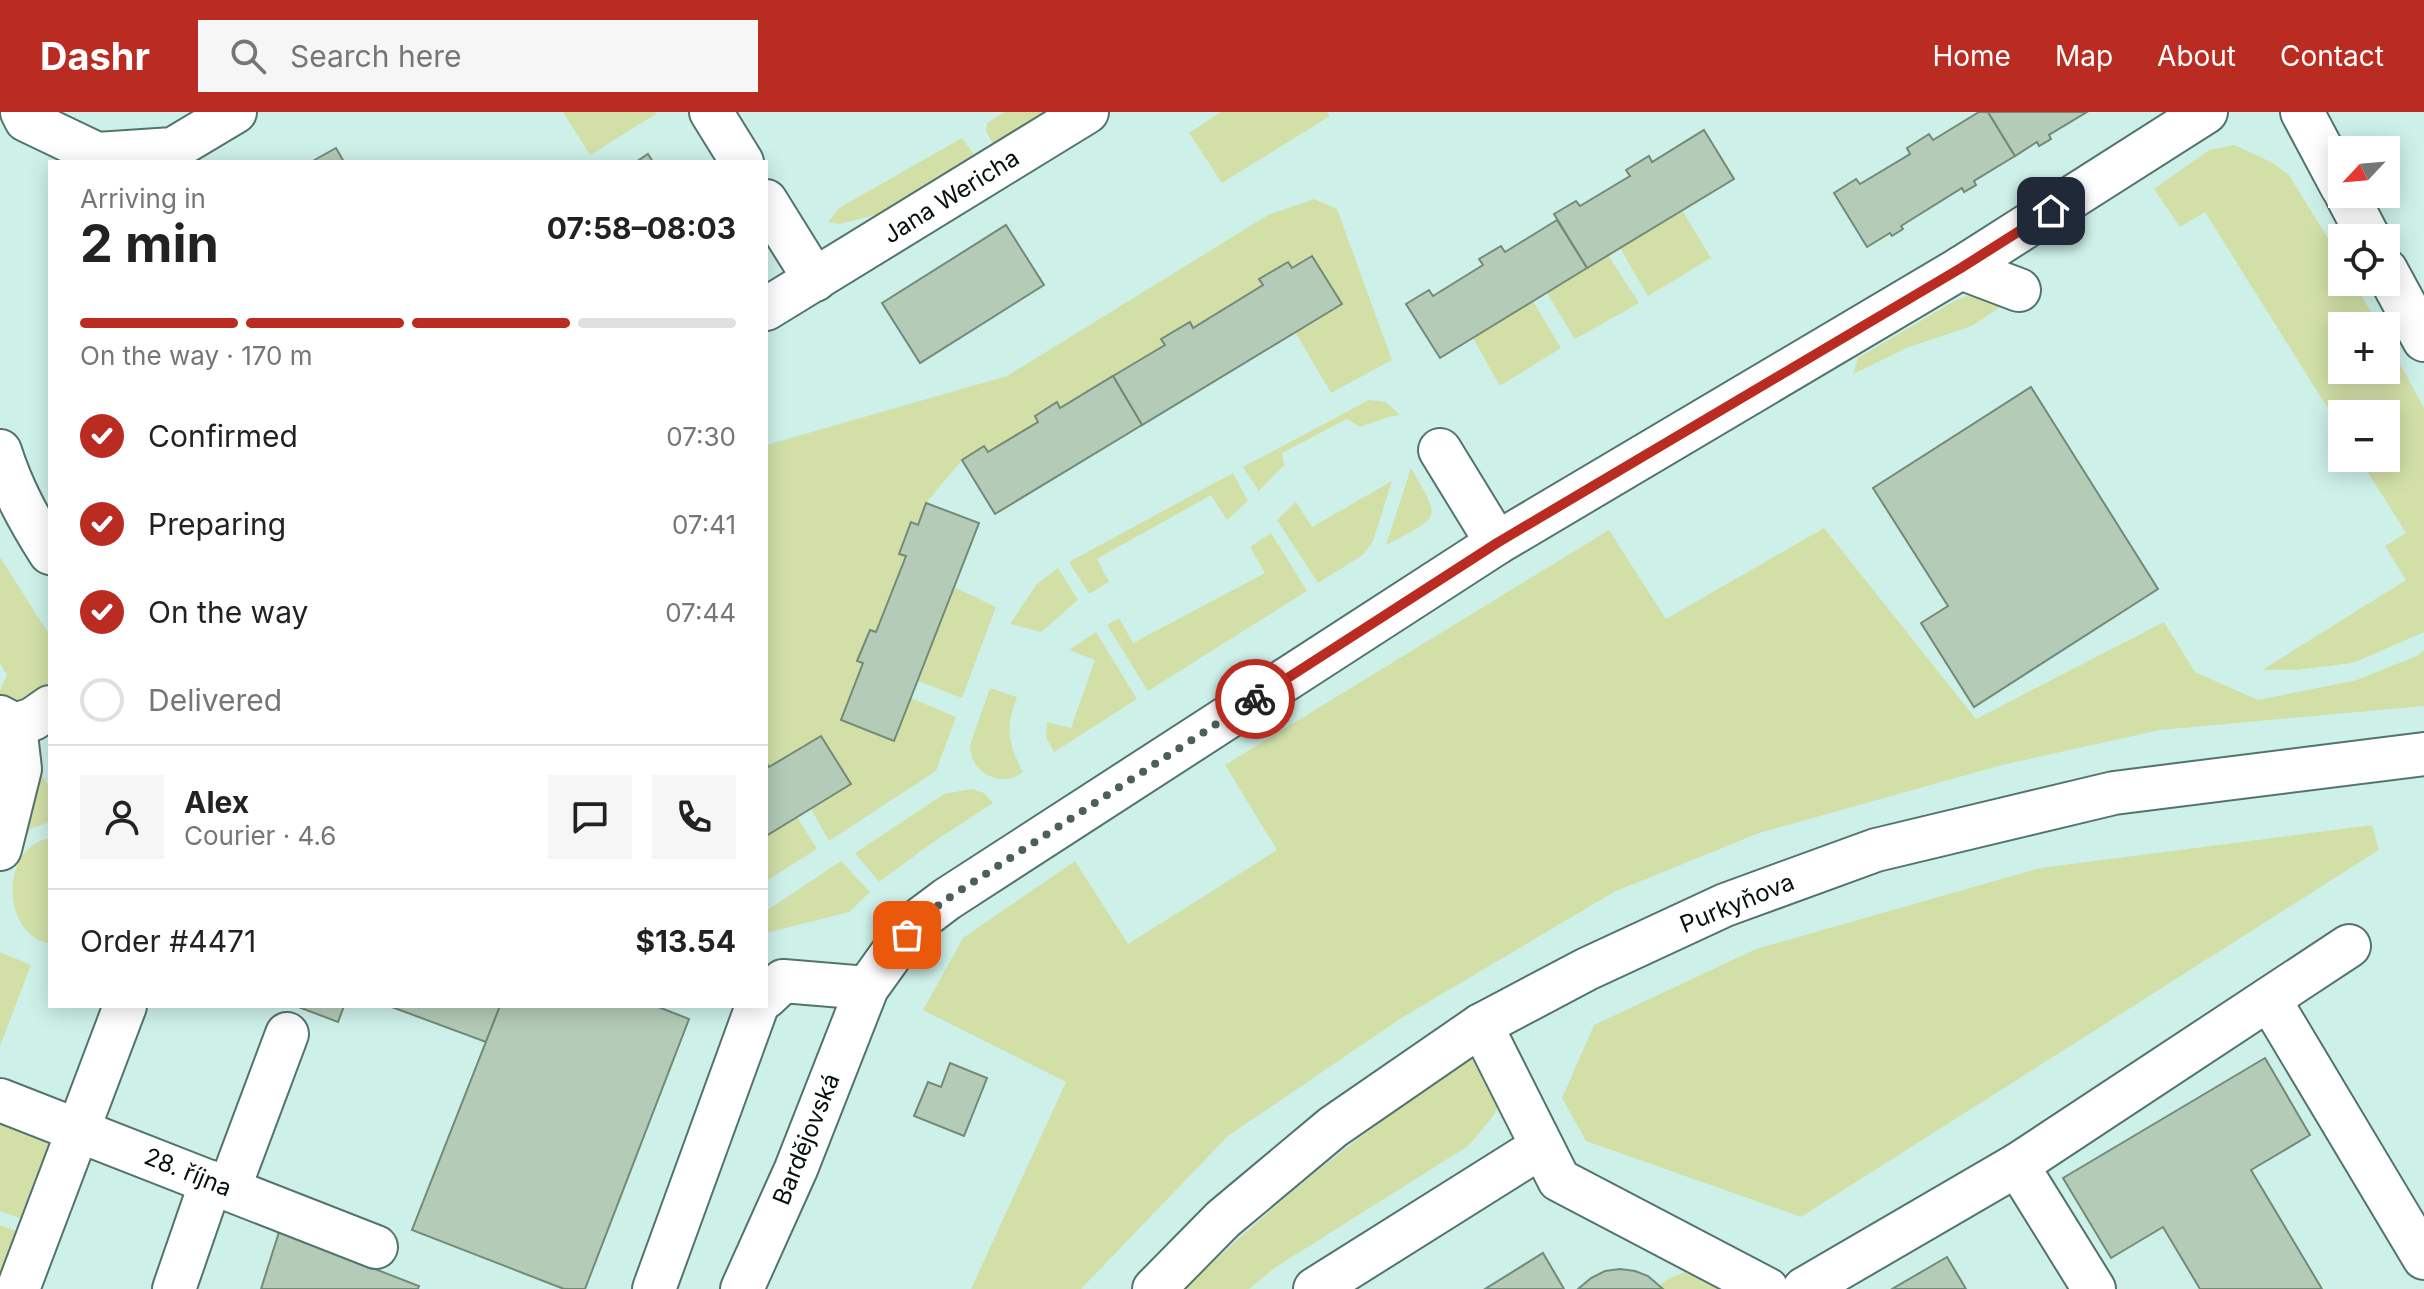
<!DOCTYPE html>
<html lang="en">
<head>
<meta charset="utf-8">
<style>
  :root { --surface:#fff; --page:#f6f6f6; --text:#222; --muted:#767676; --line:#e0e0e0; --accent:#ba2c22 }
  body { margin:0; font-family:Inter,sans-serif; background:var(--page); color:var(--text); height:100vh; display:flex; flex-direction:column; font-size:30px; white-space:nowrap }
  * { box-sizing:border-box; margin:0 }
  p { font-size:26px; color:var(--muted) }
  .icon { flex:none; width:44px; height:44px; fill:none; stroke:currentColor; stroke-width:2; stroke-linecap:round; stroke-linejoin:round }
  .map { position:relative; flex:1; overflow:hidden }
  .sheet { position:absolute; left:48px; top:48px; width:720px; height:848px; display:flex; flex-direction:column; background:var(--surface); border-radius:0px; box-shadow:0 4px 20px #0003 }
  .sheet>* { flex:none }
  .needle { width:52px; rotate:244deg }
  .tools { position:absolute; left:2328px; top:24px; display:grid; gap:16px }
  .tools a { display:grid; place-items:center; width:72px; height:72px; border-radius:0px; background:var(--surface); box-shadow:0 4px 20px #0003; font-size:40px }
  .pin { position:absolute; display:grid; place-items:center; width:68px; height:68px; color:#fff; margin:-34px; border-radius:16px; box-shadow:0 4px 12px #0006 }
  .courier { position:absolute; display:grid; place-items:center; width:80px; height:80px; margin:-40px; border:6px solid #ba2c22; border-radius:50%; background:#fff; color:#222; box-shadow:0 2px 10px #0007 }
  .overview em { font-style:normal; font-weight:700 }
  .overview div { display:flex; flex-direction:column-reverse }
  .overview { display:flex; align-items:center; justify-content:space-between; height:136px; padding:0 32px }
  h1 { font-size:52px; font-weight:700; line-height:60px }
  .bar { display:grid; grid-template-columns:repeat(4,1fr); gap:12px 8px; align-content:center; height:96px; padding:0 32px }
  .bar i { height:10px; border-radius:6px; background:var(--line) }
  .bar .on { background:var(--accent) }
  .bar p { grid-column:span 4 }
  .line { display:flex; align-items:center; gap:20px; padding:0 32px; border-top:2px solid var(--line) }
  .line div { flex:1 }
  .round { display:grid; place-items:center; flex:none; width:84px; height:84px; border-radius:0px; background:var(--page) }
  ol { padding:0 32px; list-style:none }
  li { display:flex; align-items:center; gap:24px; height:88px }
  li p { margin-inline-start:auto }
  li .icon { padding:8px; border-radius:50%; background:var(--accent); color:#fff; stroke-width:4 }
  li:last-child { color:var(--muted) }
  li i { width:44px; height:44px; border:4px solid var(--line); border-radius:50% }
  header { display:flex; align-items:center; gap:48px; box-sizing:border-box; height:112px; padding:0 40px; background:var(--accent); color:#fff }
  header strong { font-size:38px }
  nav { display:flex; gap:44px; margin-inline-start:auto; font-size:28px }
  .search { width:560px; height:72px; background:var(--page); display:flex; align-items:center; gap:20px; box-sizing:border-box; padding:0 28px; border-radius:0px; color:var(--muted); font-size:30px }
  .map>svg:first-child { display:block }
</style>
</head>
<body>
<header>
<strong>Dashr</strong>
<div class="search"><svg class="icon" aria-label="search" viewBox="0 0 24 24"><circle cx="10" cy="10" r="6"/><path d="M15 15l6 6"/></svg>Search here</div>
<nav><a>Home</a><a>Map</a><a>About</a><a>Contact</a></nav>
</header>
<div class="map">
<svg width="2424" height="1177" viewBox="0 0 2424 1177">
  <rect width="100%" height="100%" fill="#cdf1e9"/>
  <!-- green -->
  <g fill="#d2e0a8">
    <path d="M563 0H655L656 2 590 43Z"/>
    <path d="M1005 0H1052L1002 35 993 32 986 19 987 11Z"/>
    <path d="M1221 0H1327L1330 4 1222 71 1189 21Z"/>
    <path d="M962 26 973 41 972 54 910 94 840 112 828 110 839 96Z"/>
    <path d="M2234 33 2273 51 2289 63 2342 149V170H2354L2379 214H2342V258H2386V226L2424 296V520L2353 551 2295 558H2262L2406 468 2385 434 2406 421 2359 346H2386V302H2342V319L2205 100 2180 115 2154 77 2209 38Z"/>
    <path d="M1314 87 1337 97 1392 248 1331 281 1295 220 1311 144 1292 156 1288 151 1260 168 1263 173 1193 216 1189 210 1162 227 1165 233 1060 296 1056 291 1035 303 1038 310 988 340 984 334 962 348 926 391 918 413 911 411 899 441 905 444 876 520 869 518 857 549 863 551 894 629 911 586 956 605 936 659 829 729 811 697 851 672 822 624 769 655 766 650V333L1007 264 1268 103Z"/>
    <path d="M1682 98 1711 146 1648 184 1620 136Z"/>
    <path d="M1608 143 1639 191 1575 227 1547 181Z"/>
    <path d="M1973 182 1989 184 2000 195 1972 214 1909 235 1853 262 1858 246 1956 188Z"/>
    <path d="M1533 189 1561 236 1500 274 1473 226Z"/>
    <path d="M1369 288 1386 290 1400 303 1388 305 1360 315 1347 307 1282 341 1284 353 1259 379 1243 355Z"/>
    <path d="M1411 356C1443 410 1440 404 1386 433Z"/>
    <path d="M1233 361 1248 389 1227 408 1211 383 1097 447 1109 470 1089 482 1069 450Z"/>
    <path d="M1392 369 1373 429 1363 443 1318 471 1277 408 1296 390 1312 415Z"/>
    <path d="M1824 416 1976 607 2164 510 2195 560 2258 588 2357 568 2417 544 2424 538V594L2160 618 2002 653 1759 721 1614 780 1403 905 1228 1024 1081 1177H971L1066 970 923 898 963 826 1075 749 1128 832 1277 738 1225 653 1609 418 1666 507Z"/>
    <path d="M1271 421 1307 479 1148 579 1107 513 1119 506 1133 531 1265 461 1250 435Z"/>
    <path d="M0 445 50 524V583L30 594 0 589V578L7 563 0 551Z"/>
    <path d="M1058 456 1078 488 1041 520 1010 512 1036 473Z"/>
    <path d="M954 475 996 495 962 586 918 569Z"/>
    <path d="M1096 520 1137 587 1054 640 1046 625 1047 610 1071 616 1095 548 1069 538Z"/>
    <path d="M990 576 1017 585C1005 616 1008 631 1023 660 1002 678 969 660 970 633Z"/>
    <path d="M33 659C55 667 50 691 50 710L30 717 28 723 19 726Z"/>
    <path d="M972 677 984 681 993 691 932 731 879 770 855 741 944 682Z"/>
    <path d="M797 705 817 737 766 769V724Z"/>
    <path d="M2372 713 2379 738 1801 1105 1586 1029 1562 986 1594 913 1756 837 2040 756Z"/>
    <path d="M50 726V832C0 822 0 734 50 726Z"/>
    <path d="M841 749 870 780 849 800 766 821V799Z"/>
    <path d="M0 840 31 853 0 934Z"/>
    <path d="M1471 947 1477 949 1499 994 1491 1007 1468 1034 1276 1155 1249 1177H1184C1274 1092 1367 1014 1471 947Z"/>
    <path d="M0 1003 59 1026 27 1109 0 1099Z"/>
    <path d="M0 1113 23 1121 0 1175Z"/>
    <path d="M1687 1159 1742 1177H1663L1660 1173 1668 1167Z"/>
  </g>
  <!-- building -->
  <g fill="#b3cbb7" stroke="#738a77" stroke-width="2">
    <path d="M1979 0H1988L2015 44 1974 69 1976 73 1964 80 1962 76 1901 114 1903 117 1892 124 1890 121 1867 135 1834 81 1856 67 1860 72 1910 42 1907 36 1929 22 1933 28Z"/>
    <path d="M1988 0H2087L2049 23 2051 27 2039 34 2037 30 2015 44Z"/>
    <path d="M1704 18 1734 67 1587 156 1554 102 1576 89 1580 94 1630 64 1626 58 1649 44 1652 50Z"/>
    <path d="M336 36 344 50H311Z"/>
    <path d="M648 42 653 50H636Z"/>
    <path d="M1557 108 1587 156 1440 246 1406 192 1429 178 1433 184 1483 153 1479 147 1501 134 1505 140Z"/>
    <path d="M1006 113 1044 173 920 251 882 191Z"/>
    <path d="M1312 144 1342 192 1142 313 1113 264 1165 233 1161 227 1190 210 1193 216 1263 173 1259 167 1288 150 1292 156Z"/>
    <path d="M1113 264 1142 313 995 402 962 348 984 334 988 340 1038 310 1035 304 1057 290 1060 296Z"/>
    <path d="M2031 275 2158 477 1974 595 1921 511 1948 494 1873 376Z"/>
    <path d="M926 391 979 411 894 629 841 608 863 551 857 549 870 518 876 520 906 444 899 442 911 410 918 413Z"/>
    <path d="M821 624 851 672 766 724V650L769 655Z"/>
    <path d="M296 894H344L338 910Z"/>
    <path d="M389 894H500L486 930Z"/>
    <path d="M500 894H656L689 907 585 1177H564L412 1118Z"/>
    <path d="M2265 946 2310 1023 2251 1058 2322 1177H2200L2163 1115 2111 1146 2063 1066Z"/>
    <path d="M950 951 987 966 964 1024 914 1004 928 970 941 975Z"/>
    <path d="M279 1120 419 1174 418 1177H261Z"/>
    <path d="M1543 1141 1564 1177H1485Z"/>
    <path d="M1947 1145 1966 1177H1892Z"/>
    <path d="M1620 1157 1635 1159 1648 1164 1663 1177H1578L1591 1166 1605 1159Z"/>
  </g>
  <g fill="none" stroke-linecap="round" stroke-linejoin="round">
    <defs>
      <g id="minor">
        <path d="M22 0 26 8 97 42 173 37 235 0"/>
        <path d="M711 0 742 50"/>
        <path d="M2302 0 2342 75"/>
        <path d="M2346 82 2369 126"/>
        <path d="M766 89 815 168"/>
        <path d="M1961 156 2019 178"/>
        <path d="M2386 158 2424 228"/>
        <path d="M766 197 1087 0"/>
        <path d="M1440 338 1497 431"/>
        <path d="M0 339C12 377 29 408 50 441"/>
        <path d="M0 605 15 613 33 607 50 595"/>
        <path d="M0 737 20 657 15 613"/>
        <path d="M766 885 783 869 867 876"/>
        <path d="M2269 887 2424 1146"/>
        <path d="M1481 913 1559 1068 1767 1177"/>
        <path d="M0 988 376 1135"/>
        <path d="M2017 1053 2349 834"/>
        <path d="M229 1077 287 922"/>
        <path d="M18 1177 125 894"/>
        <path d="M174 1177 211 1070"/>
        <path d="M654 1177 757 894"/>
        <path d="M742 1177 796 1057 867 876 895 837 919 808 947 787 1497 431 1961 156 2206 0"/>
        <path d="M1154 1177 1223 1107 1333 1015 1481 913 1587 857 1725 793 1876 738 2114 681 2424 642"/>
        <path d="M1315 1177 1541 1035"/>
        <path d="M1804 1177 2017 1053 2094 1177"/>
      </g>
    </defs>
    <!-- minor casing -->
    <use href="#minor" stroke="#53746d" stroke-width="46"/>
    <!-- minor -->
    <use href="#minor" stroke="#fff" stroke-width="42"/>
  </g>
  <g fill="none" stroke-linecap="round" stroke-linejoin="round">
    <!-- done -->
    <path stroke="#4b5f5b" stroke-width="8" stroke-dasharray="0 14.4" d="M907 823 919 808 947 787 1255 587"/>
    <!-- route -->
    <path stroke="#ba2c22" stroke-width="10" d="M1255 587 1497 431 1961 156 2051 99"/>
  </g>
  <g text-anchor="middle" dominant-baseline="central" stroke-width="8" stroke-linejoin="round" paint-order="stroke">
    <!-- street labels -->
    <g font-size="24" fill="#05110e" stroke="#fff">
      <text transform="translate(951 84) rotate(-32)">Jana Wericha</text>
      <text transform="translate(1737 791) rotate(-22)">Purkyňova</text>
      <text transform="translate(806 1027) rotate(-68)">Bardějovská</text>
      <text transform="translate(188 1060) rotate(22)">28. října</text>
    </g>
  </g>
</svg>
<div class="tools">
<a><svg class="needle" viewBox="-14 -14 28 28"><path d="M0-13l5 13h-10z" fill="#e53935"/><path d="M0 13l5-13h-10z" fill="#767676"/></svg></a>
<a><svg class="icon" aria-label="locate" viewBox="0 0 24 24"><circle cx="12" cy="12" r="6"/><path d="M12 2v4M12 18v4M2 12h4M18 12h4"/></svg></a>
<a>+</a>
<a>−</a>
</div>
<div class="pin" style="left:907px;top:823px;background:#ea580c"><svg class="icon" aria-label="bag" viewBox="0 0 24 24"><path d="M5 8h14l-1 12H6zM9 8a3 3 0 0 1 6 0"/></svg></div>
<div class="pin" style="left:2051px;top:99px;background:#1f2937"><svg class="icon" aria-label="home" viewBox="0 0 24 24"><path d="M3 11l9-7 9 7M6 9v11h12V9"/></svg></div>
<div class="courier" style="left:1255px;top:587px"><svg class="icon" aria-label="bike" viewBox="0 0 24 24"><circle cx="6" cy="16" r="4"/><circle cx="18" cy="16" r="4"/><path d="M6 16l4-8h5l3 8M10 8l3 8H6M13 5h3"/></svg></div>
<section class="sheet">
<div class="overview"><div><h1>2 min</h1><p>Arriving in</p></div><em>07:58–08:03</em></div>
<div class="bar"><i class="on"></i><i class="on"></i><i class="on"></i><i></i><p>On the way · 170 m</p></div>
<ol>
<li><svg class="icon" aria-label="check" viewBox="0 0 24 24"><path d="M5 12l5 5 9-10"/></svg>Confirmed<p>07:30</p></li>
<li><svg class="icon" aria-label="check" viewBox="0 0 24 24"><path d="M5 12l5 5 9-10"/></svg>Preparing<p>07:41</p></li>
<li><svg class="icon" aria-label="check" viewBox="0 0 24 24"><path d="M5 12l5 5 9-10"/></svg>On the way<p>07:44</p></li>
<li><i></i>Delivered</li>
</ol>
<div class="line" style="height:144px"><a class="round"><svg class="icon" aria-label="person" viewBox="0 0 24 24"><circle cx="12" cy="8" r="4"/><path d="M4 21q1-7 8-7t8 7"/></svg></a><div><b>Alex</b><p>Courier · 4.6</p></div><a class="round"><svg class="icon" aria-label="chat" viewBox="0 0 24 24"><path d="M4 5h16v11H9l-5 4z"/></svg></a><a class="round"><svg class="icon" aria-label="phone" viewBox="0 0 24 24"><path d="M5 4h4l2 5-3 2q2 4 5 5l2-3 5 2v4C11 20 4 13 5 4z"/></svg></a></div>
<div class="line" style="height:104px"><div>Order #4471</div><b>$13.54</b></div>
</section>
</div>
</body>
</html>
